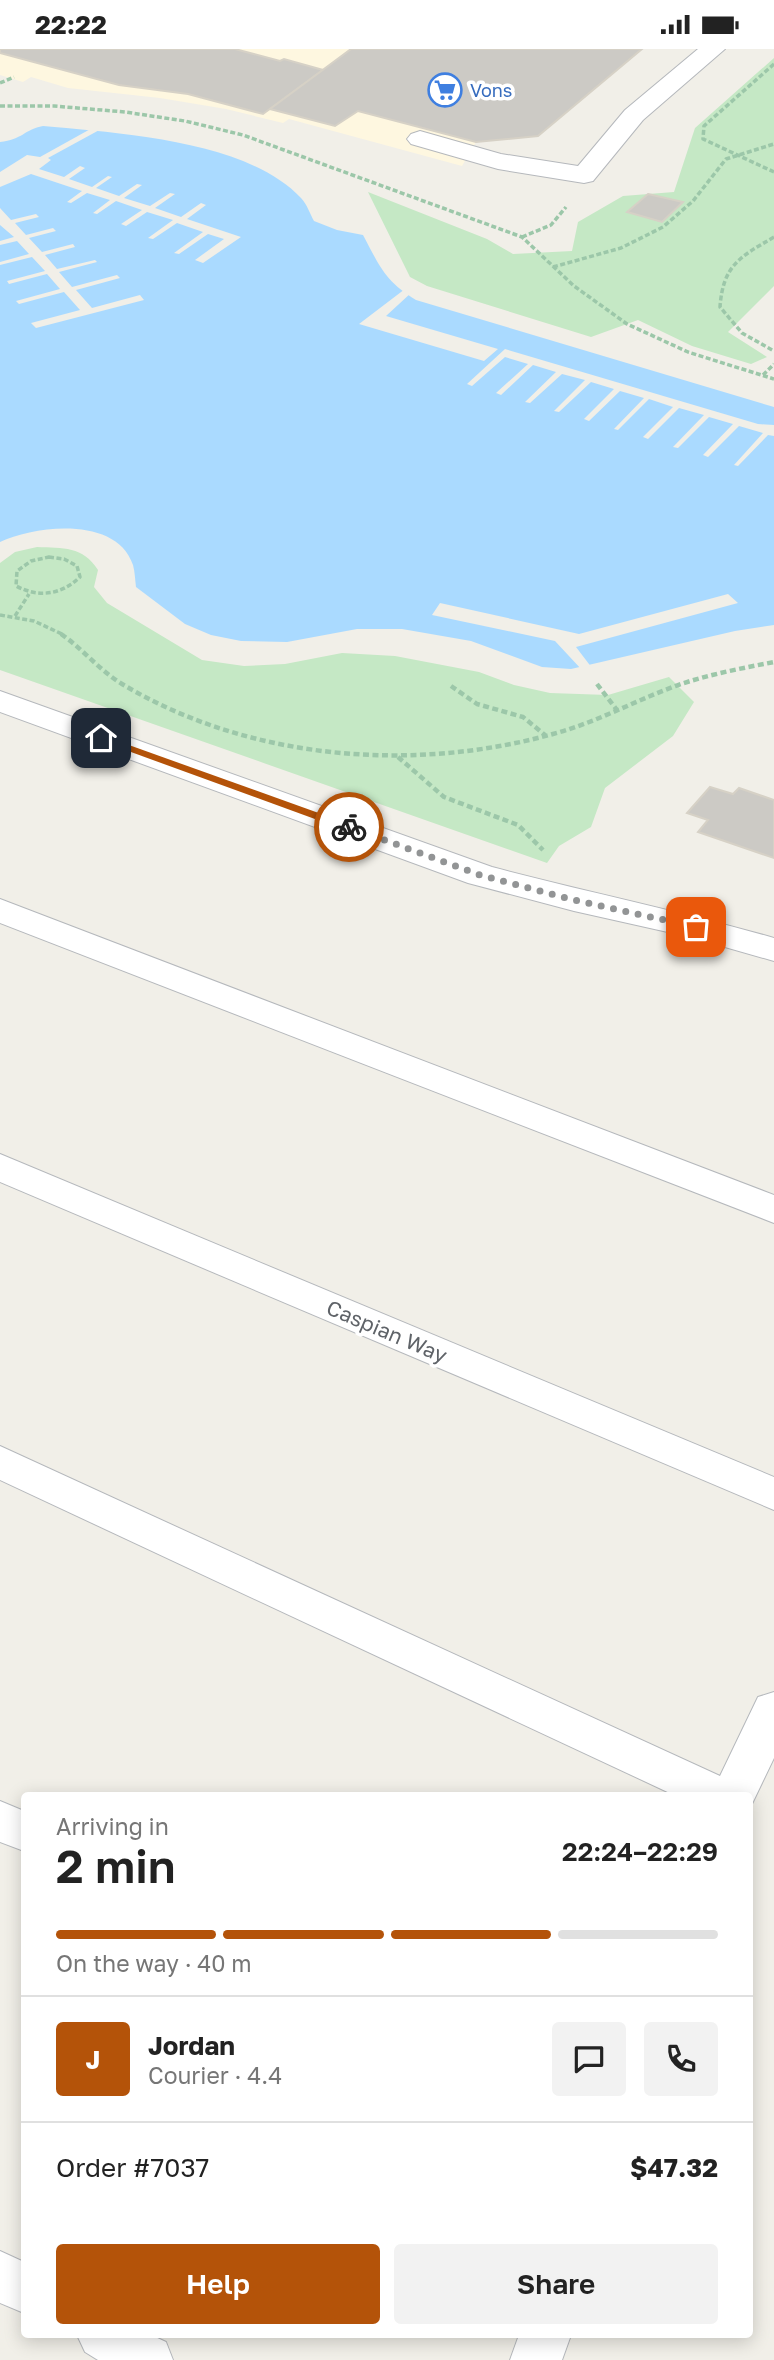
<!DOCTYPE html>
<html lang="en">
<head>
<meta charset="utf-8">
<style>
  :root { --surface:#fff; --page:#f2f2f2; --text:#222; --muted:#767676; --line:#e0e0e0; --accent:#b45309 }
  body { margin:0; font-family:"Golos Text",sans-serif; background:var(--page); color:var(--text); height:100vh; display:flex; flex-direction:column; font-size:26px; white-space:nowrap }
  * { box-sizing:border-box; margin:0 }
  p { font-size:23px; color:var(--muted) }
  .icon { flex:none; width:38px; height:38px; fill:none; stroke:currentColor; stroke-width:2; stroke-linecap:round; stroke-linejoin:round }
  .map { position:relative; flex:1; overflow:hidden }
  .details { position:absolute; left:21px; top:1743px; width:732px; height:546px; display:flex; flex-direction:column; background:var(--surface); border-radius:7px; box-shadow:0 4px 18px #0003 }
  .details>* { flex:none }
  .pin { position:absolute; display:grid; place-items:center; width:60px; height:60px; color:#fff; margin:-30px; border-radius:14px; box-shadow:0 4px 10px #0006 }
  .courier { position:absolute; display:grid; place-items:center; width:70px; height:70px; margin:-35px; border:5px solid #b45309; border-radius:50%; background:#fff; color:#222; box-shadow:0 2px 9px #0007 }
  .head em { font-style:normal; font-weight:600 }
  .head div { display:flex; flex-direction:column-reverse }
  .head { display:flex; align-items:center; justify-content:space-between; height:119px; padding:0 35px }
  h1 { font-size:46px; font-weight:600; line-height:52px }
  .bar { display:grid; grid-template-columns:repeat(4,1fr); gap:10px 7px; align-content:center; height:84px; padding:0 35px }
  .bar i { height:9px; border-radius:5px; background:var(--line) }
  .bar .selected { background:var(--accent) }
  .bar p { grid-column:span 4 }
  .line { display:flex; align-items:center; gap:18px; padding:0 35px; border-top:2px solid var(--line) }
  .line div { flex:1 }
  .round { display:grid; place-items:center; flex:none; width:74px; height:74px; border-radius:7px; background:var(--page) }
  .button { display:flex; gap:14px; margin-top:auto; padding:14px 35px }
  .button a { flex:1; height:80px; border-radius:7px; background:var(--accent); color:#fff; font-size:28px; font-weight:600; line-height:80px; text-align:center }
  .button a+a { background:var(--page); color:var(--text) }
  .status { display:flex; justify-content:space-between; align-items:center; height:49px; padding:0 35px; background:var(--surface); direction:ltr }
  .status svg { height:19px; fill:currentColor }
  .map>svg:first-child { display:block }
</style>
</head>
<body>
<div class="status"><b>22:22</b><svg viewBox="0 0 49 12"><path d="M0 12V9h3v3zM5 12V6h3v6zM10 12V3h3v9zM15 12V0h3v12zM26 1h20v11H26zM47 4h2v5h-2z"/></svg></div>
<div class="map">
<svg width="774" height="2311" viewBox="0 0 774 2311">
  <rect width="100%" height="100%" fill="#f1efe8"/>
  <!-- commercial -->
  <path fill="#fef7e0" d="M0 0H642L538 87 476 93 462 117 289 70 283 74 226 60 160 49 68 39 31 28 23 33 0 26Z"/>
  <!-- green -->
  <g fill="#c5e8c5">
    <path d="M774 9V237L728 283 767 308 751 315 692 297 638 271 591 288 427 237 410 228 368 143 487 190 513 205 572 202 578 173 623 147 674 143 695 79Z"/>
    <path d="M37 498C63 499 83 497 98 521L94 538 107 554 202 611 244 617 285 615 342 604 395 607 479 623 514 636 550 644 608 646 669 628 694 653 673 687 605 739 591 778 559 797 547 814 0 621V514L15 503Z"/>
  </g>
  <!-- water -->
  <path fill="#aadaff" d="M43 77C118 84 247 91 301 149 307 155 310 165 314 172L337 181 363 186C380 218 385 232 416 251L774 358V576L735 582 571 620 542 618 471 592 402 580H357L287 593 241 592 211 586 185 575 136 538C135 531 135 523 133 516 117 467 36 476 0 493V93C22 91 25 80 43 77Z"/>
  <!-- pier -->
  <g fill="#f1efe8">
    <path d="M94 78 103 79 48 109 51 111 39 120 64 128 80 117 85 119 69 130 92 138 108 127 112 128 96 139 119 147 137 135 142 136 124 149 150 157 170 144 175 145 155 159 181 168 201 154 206 156 187 170 241 188 203 214 195 211 224 190 208 185 179 205 174 204 203 183 177 174 153 190 148 189 173 171 147 163 126 177 121 175 142 161 116 152 97 165 93 164 110 151 87 144 71 154 67 153 82 142 31 125 0 138V123L27 106 40 108Z"/>
    <path d="M0 159 11 171 36 165 39 168 15 174 26 186 53 179 56 182 29 189 42 203 73 195 75 198 45 206 57 220 95 211 97 213 59 223 72 238 117 226 120 229 76 241 92 259 140 246 144 251 36 279 31 274 80 261 64 243 19 255 16 252 60 240 47 225 9 235 7 232 45 222 32 208 0 216V213L29 205 17 192 0 196V192L14 188 0 176Z"/>
    <path d="M405 240 411 244 386 267 498 300 484 312 359 275Z"/>
    <path d="M505 300 758 375 774 376V387L768 386 738 417 734 416 763 384 739 377 708 408 703 406 733 375 709 368 678 399 673 398 704 366 679 359 648 390 643 388 673 358 649 350 618 381 614 380 644 349 620 342 589 372 584 370 614 340 591 333 559 363 554 362 585 331 562 325 530 354 525 353 556 323 533 316 501 346 496 344 528 315 505 308 472 337 467 335Z"/>
    <path d="M728 545 738 554 576 598 592 619 582 621 555 592 432 566 440 554 579 585Z"/>
  </g>
  <!-- building -->
  <g fill="#cccac5" stroke="#d6d1c6" stroke-width="2">
    <path d="M0 0H235L280 12 284 10 323 21 263 65 188 45 119 36 0 4Z"/>
    <path d="M351 0H642L538 87 476 93 358 62 335 77 270 60Z"/>
    <path d="M648 145 683 153 662 173 627 163Z"/>
    <path d="M710 738 733 745 739 739 774 751V809L698 783 708 771 687 764Z"/>
  </g>
  <g fill="none" stroke-linecap="round" stroke-linejoin="round">
    <defs>
      <g id="minor">
        <path d="M698 0H725L643 71 593 132 584 134 498 120 411 95 407 90 411 85 420 82 501 105 578 117 625 61Z"/>
        <path d="M0 642 492 818C586 843 681 862 774 889V912L690 888 574 862 468 834 0 663Z"/>
        <path d="M0 850 774 1146V1174L0 874Z"/>
        <path d="M0 1105 774 1428V1461L0 1133Z"/>
        <path d="M0 1397 720 1727 758 1648 774 1643V1709L750 1759 749 1746H674L0 1431Z"/>
        <path d="M0 1752 24 1762V1802L0 1793Z"/>
        <path d="M0 2202 24 2213V2264L0 2254Z"/>
        <path d="M77 2286H151L166 2293 173 2311H98L85 2303Z"/>
        <path d="M519 2286H571L562 2311H510Z"/>
      </g>
    </defs>
    <!-- minor casing -->
    <use href="#minor" stroke="#b5b8bc" stroke-width="2"/>
    <!-- path-far1 -->
    <g stroke="#9cc7a9" stroke-width="3.5" stroke-dasharray="5 2.5" stroke-linecap="butt">
      <path d="M774 15 704 77 703 90 774 123"/>
      <path d="M0 34 14 28"/>
      <path d="M0 57H54L125 63 185 72 243 86 522 188 574 237 627 275 688 303 774 330"/>
      <path d="M522 188 551 176 566 158"/>
      <path d="M774 188C740 208 723 216 720 258L742 284 774 302"/>
      <path d="M553 218 621 199 663 178 693 152 726 110 774 95"/>
      <path d="M763 326 774 315"/>
      <path d="M49 508 64 510 77 517 80 528C61 546 39 549 16 537L17 522 31 512Z"/>
      <path d="M0 566 34 572 64 586"/>
      <path d="M15 567 29 545"/>
    </g>
    <!-- path -->
    <g stroke="#9cc7a9" stroke-width="4.5" stroke-dasharray="6 3.5" stroke-linecap="butt">
      <path d="M61 585C83 600 99 621 122 635 249 711 412 724 553 685 598 673 638 650 681 635 711 625 743 619 774 613"/>
      <path d="M597 635 617 661"/>
      <path d="M451 637 477 655 523 668 545 686"/>
      <path d="M398 708 444 748 518 776 543 801"/>
    </g>
    <!-- minor -->
    <use href="#minor" fill="#fff" fill-rule="evenodd"/>
  </g>
  <!-- route -->
  <path fill="#b45309" d="M101 686 352 776 354 778 345 781 98 691V687Z"/>
  <g fill="none" stroke-linecap="round" stroke-linejoin="round">
    <!-- done -->
    <path stroke="#929495" stroke-width="7" stroke-dasharray="0 12.6" d="M349 778 480 826 574 851 696 878"/>
  </g>
  <!-- icons -->
  <defs>
    <symbol id="supermarket-ring" viewBox="-11 -11 22 22"><circle r="9.5" fill="#fff" stroke="#3f7fe0" stroke-width="1.5"/><path d="M-6-5.5h2.5l.6 2H6L4.5 2H-2.5L-4.4-4H-6ZM-1.5 3.2a1.3 1.3 0 1 0 .1 0ZM3 3.2a1.3 1.3 0 1 0 .1 0Z" fill="#3f7fe0"/></symbol>
  </defs>
  <g fill-rule="evenodd">
    <use href="#supermarket-ring" x="426" y="22" width="38" height="38"/>
  </g>
  <g text-anchor="middle" dominant-baseline="central" stroke-width="7" stroke-linejoin="round" paint-order="stroke">
    <!-- far-shop labels -->
    <g font-size="18" fill="#366cbe" stroke="#fff" text-anchor="start">
      <text x="470" y="41">Vons</text>
    </g>
    <!-- street labels -->
    <g font-size="21" fill="#5f6368" stroke="#fff">
      <text transform="translate(387 1282) rotate(23)">Caspian Way</text>
    </g>
  </g>
</svg>
<div class="pin" style="left:696px;top:878px;background:#ea580c"><svg class="icon" aria-label="bag" viewBox="0 0 24 24"><path d="M5 8h14l-1 12H6zM9 8a3 3 0 0 1 6 0"/></svg></div>
<div class="pin" style="left:101px;top:689px;background:#1f2937"><svg class="icon" aria-label="home" viewBox="0 0 24 24"><path d="M3 11l9-7 9 7M6 9v11h12V9"/></svg></div>
<div class="courier" style="left:349px;top:778px"><svg class="icon" aria-label="bike" viewBox="0 0 24 24"><circle cx="6" cy="16" r="4"/><circle cx="18" cy="16" r="4"/><path d="M6 16l4-8h5l3 8M10 8l3 8H6M13 5h3"/></svg></div>
<section class="details">
<div class="head"><div><h1>2 min</h1><p>Arriving in</p></div><em>22:24–22:29</em></div>
<div class="bar"><i class="selected"></i><i class="selected"></i><i class="selected"></i><i></i><p>On the way · 40 m</p></div>
<div class="line" style="height:126px"><b class="round" style="background:var(--accent);color:#fff">J</b><div><b>Jordan</b><p>Courier · 4.4</p></div><a class="round"><svg class="icon" aria-label="chat" viewBox="0 0 24 24"><path d="M4 5h16v11H9l-5 4z"/></svg></a><a class="round"><svg class="icon" aria-label="phone" viewBox="0 0 24 24"><path d="M5 4h4l2 5-3 2q2 4 5 5l2-3 5 2v4C11 20 4 13 5 4z"/></svg></a></div>
<div class="line" style="height:91px"><div>Order #7037</div><b>$47.32</b></div>
<div class="button"><a>Help</a><a>Share</a></div>
</section>
</div>
</body>
</html>
